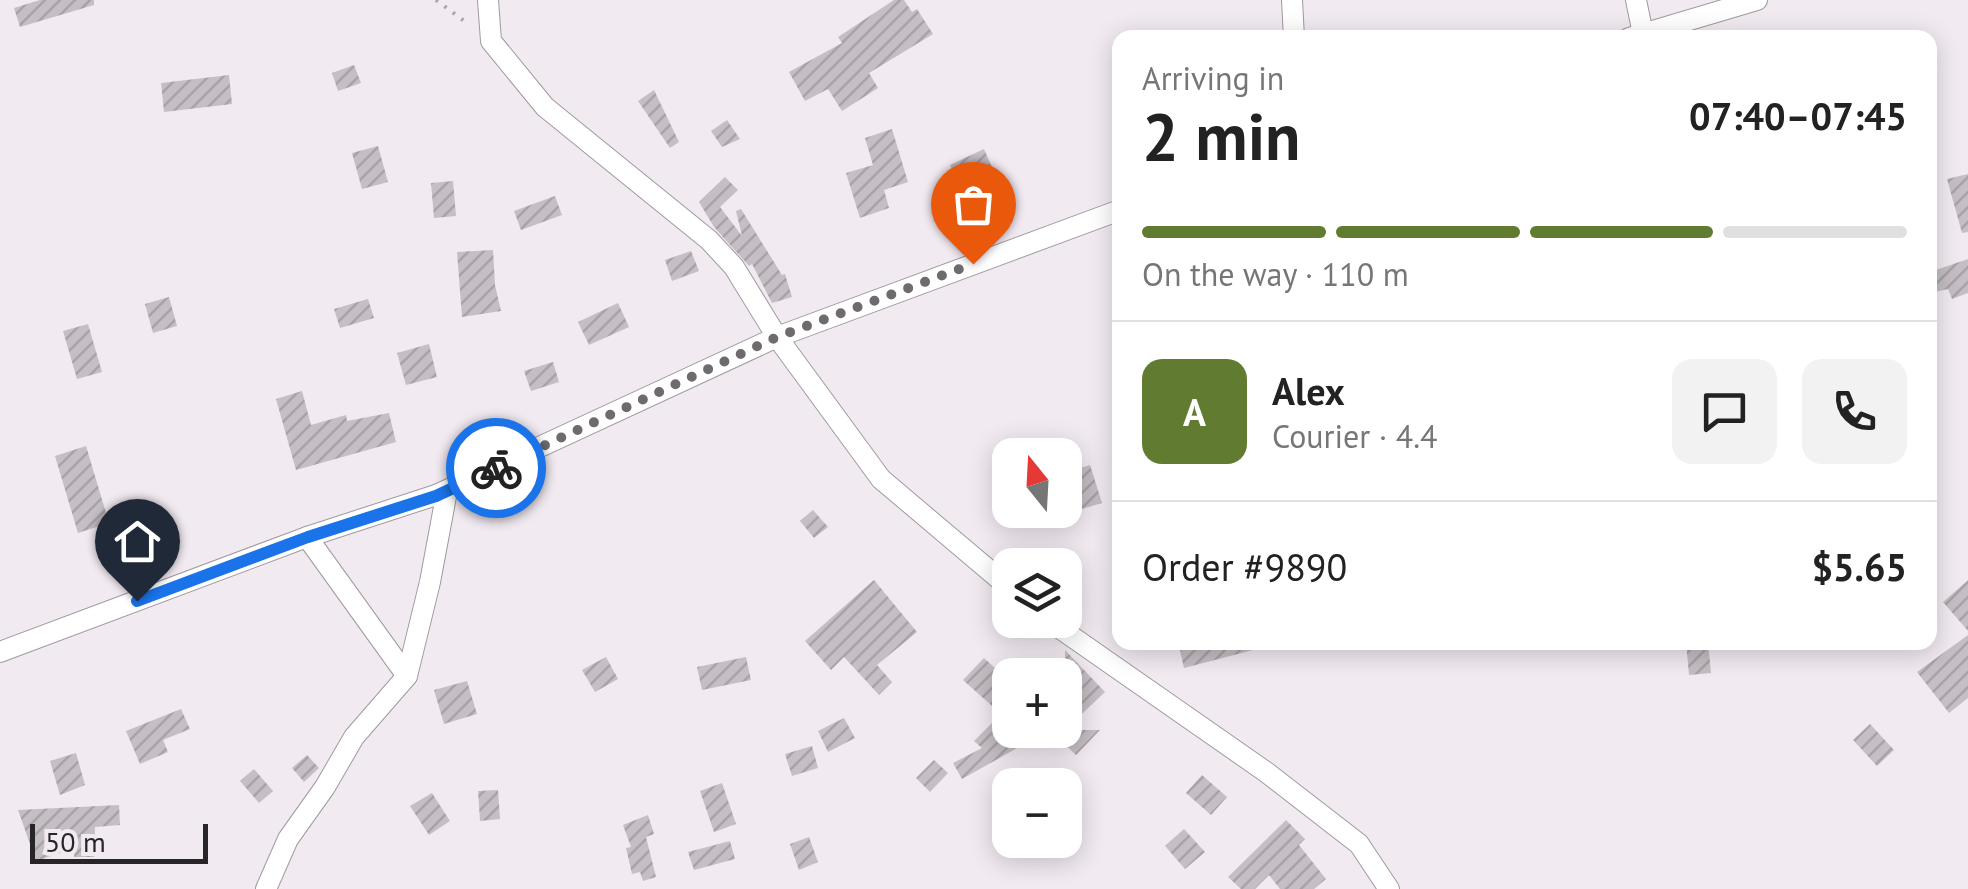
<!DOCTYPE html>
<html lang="en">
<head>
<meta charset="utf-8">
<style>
  :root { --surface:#fff; --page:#f2f2f2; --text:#222; --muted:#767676; --line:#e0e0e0; --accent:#617c30 }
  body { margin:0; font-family:"PT Sans",sans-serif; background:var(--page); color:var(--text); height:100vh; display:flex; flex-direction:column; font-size:38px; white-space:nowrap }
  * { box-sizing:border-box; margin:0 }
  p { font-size:32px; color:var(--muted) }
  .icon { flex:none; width:55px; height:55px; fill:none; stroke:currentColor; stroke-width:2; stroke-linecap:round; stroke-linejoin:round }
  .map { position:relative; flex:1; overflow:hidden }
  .side { position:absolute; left:1112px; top:30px; width:825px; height:620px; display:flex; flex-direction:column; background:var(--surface); border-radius:20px; box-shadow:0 5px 25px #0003 }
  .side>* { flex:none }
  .needle { width:65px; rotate:342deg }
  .buttons { position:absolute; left:992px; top:438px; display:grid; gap:20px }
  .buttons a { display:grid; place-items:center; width:90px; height:90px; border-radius:20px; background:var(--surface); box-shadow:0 5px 25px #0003; font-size:50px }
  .scale { position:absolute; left:30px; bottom:25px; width:178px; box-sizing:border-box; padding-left:10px; border:5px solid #272527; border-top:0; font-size:28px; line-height:35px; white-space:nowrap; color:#272527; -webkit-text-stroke:8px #f2eaf1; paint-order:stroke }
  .pin { position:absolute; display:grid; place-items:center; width:85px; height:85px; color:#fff; margin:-102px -42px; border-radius:50% 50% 50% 0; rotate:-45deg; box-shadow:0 0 10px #0007 }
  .pin .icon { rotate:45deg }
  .courier { position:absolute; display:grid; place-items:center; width:100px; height:100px; margin:-50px; border:8px solid #1a73e8; border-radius:50%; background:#fff; color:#222; box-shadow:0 2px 12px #0007 }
  .headline em { font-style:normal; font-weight:700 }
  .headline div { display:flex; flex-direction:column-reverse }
  .headline { display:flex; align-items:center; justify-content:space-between; height:170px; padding:0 30px }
  h1 { font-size:65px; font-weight:700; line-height:75px }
  .bar { display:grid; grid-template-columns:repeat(4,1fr); gap:15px 10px; align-content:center; height:120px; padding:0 30px }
  .bar i { height:12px; border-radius:8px; background:var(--line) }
  .bar .current { background:var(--accent) }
  .bar p { grid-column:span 4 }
  .line { display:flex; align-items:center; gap:25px; padding:0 30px; border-top:2px solid var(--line) }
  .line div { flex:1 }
  .round { display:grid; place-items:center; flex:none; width:105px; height:105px; border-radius:20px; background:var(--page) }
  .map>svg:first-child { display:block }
</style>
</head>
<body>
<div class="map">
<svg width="1968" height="889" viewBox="0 0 1968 889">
  <defs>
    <pattern id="building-hatch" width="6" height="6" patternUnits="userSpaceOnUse" patternTransform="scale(2.5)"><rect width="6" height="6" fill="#c5bec4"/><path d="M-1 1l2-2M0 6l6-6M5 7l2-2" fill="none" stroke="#a9a3a8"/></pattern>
  </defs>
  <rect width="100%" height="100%" fill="#f2eaf1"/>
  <!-- building -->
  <g fill="url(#building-hatch)">
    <path d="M40 0H94V5L20 27 14 8Z"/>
    <path d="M894 0H904L912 12 917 9 933 34 869 73 878 88 842 111 828 89 805 101 789 72 842 43 838 37Z"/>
    <path d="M354 65 361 83 338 91 332 73Z"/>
    <path d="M229 75 232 104 164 112 161 83Z"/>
    <path d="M654 90 679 142 670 148 638 101Z"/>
    <path d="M727 120 740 139 722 147 711 131Z"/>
    <path d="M892 129 908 182 884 190 889 208 860 218 846 173 873 165 865 138Z"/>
    <path d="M378 146 388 182 362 189 352 153Z"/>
    <path d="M984 149 995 174 961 190 950 165Z"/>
    <path d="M1968 174V232L1962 233 1947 179Z"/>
    <path d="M725 177 738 190 720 207 742 236 736 211 741 209 782 275 785 274 792 297 772 303 752 264 749 266 714 227 699 202Z"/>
    <path d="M453 181 456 216 434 218 431 183Z"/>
    <path d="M555 196 562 215 521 230 514 211Z"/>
    <path d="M493 250 495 285 501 311 462 317 457 252Z"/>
    <path d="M691 251 699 271 672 281 665 260Z"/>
    <path d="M1968 259V293L1952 299 1948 289 1930 293V272Z"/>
    <path d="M169 297 177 326 153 333 145 304Z"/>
    <path d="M368 299 374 318 340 328 334 309Z"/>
    <path d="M618 303 629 327 589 345 578 322Z"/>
    <path d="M88 324 102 372 77 379 63 331Z"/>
    <path d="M429 344 437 377 406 385 397 353Z"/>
    <path d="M553 362 559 382 531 391 524 371Z"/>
    <path d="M302 391 311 425 346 415 347 421 389 413 396 442 296 470 276 399Z"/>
    <path d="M86 446 109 523 78 533 55 456Z"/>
    <path d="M1090 465 1102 503 1065 514V473Z"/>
    <path d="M813 510 828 527 814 538 800 521Z"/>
    <path d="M874 580 917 632 877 665 892 682 879 695 844 657 831 670 805 641Z"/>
    <path d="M1968 580V631L1943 602Z"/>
    <path d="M1968 635V698L1949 713 1917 672Z"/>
    <path d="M1178 642H1257V649L1184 668Z"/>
    <path d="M1686 642H1708L1711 673 1689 675Z"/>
    <path d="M1065 650 1105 692 1065 730Z"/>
    <path d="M606 657 618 679 595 692 582 670Z"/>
    <path d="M746 657 751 680 702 690 697 667Z"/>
    <path d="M984 658 1010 682V730H1023L1028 742 962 779 953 763 982 748 974 741 1001 714 963 680Z"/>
    <path d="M467 681 477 714 444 724 434 690Z"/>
    <path d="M181 709 190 729 163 740 168 752 140 764 126 731Z"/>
    <path d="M844 718 855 738 828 752 818 731Z"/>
    <path d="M1870 724 1894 750 1877 766 1853 740Z"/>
    <path d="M1050 730H1100L1076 755Z"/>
    <path d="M812 746 818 768 792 776 785 754Z"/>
    <path d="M76 753 85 785 60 795 50 761Z"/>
    <path d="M307 755 319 768 304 782 292 768Z"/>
    <path d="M934 760 948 773 930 792 916 778Z"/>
    <path d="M254 769 273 791 259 803 240 781Z"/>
    <path d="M1202 775 1227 797 1211 815 1186 793Z"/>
    <path d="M722 783 736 824 714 832 700 791Z"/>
    <path d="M498 790 500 819 480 821 478 791Z"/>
    <path d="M432 793 450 821 429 835 410 806Z"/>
    <path d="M119 805 120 825 95 827 94 857H74L75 848 36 861 18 810Z"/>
    <path d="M648 815 654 834 646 837 656 877 643 881 640 872 632 874 626 848 631 847 623 825Z"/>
    <path d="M1286 820 1305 839 1299 845 1326 879 1314 889H1280L1269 875 1255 889H1241L1228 877Z"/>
    <path d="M1184 829 1205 852 1185 869 1165 846Z"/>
    <path d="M809 837 818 862 799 870 790 844Z"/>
    <path d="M730 841 735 859 694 870 688 852Z"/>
  </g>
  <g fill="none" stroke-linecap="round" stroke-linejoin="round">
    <defs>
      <g id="minor">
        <path d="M488 0 491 41 545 107 709 240 734 267 777 337 881 479 1010 588"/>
        <path d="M1292 0 1294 38"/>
        <path d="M1636 0 1643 34"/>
        <path d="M1629 38 1757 0"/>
        <path d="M307 537 407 676"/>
        <path d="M1048 620 1266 772 1359 844 1389 889"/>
        <path d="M0 652 307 537 436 495 777 337 1120 210"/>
        <path d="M266 889 288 839 325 787 354 737 407 676 430 582 447 491"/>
      </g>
    </defs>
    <!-- minor casing -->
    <use href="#minor" stroke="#a0999f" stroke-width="22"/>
    <!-- path -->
    <path stroke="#aaa4a9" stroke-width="4" stroke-dasharray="2.5 8" stroke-linecap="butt" d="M436 0 467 23"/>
    <!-- minor -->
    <use href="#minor" stroke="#fff" stroke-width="20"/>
  </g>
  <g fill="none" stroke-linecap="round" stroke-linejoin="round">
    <!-- done -->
    <path stroke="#6e6a6e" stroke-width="10" stroke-dasharray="0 18" d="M496 468 777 337 973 264"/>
    <!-- route -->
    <path stroke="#1a73e8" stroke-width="12" d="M137 601 308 537 436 496 496 468"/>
  </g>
</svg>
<div class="buttons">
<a><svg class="needle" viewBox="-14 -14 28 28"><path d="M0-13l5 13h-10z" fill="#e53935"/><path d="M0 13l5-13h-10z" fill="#767676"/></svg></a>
<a><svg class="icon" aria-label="layers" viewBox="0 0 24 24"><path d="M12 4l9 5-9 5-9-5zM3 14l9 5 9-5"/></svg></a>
<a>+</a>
<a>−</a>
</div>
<div class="scale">50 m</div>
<div class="pin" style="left:973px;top:264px;background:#ea580c"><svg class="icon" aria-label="bag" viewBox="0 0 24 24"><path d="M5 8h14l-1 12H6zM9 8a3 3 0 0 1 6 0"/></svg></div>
<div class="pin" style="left:137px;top:601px;background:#1f2937"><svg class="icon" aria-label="home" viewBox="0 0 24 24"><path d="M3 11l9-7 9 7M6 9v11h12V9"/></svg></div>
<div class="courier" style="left:496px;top:468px"><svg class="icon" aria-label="bike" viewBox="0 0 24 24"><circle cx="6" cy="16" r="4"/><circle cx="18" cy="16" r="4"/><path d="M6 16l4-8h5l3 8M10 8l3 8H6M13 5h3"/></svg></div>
<section class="side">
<div class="headline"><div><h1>2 min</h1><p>Arriving in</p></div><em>07:40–07:45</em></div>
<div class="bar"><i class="current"></i><i class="current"></i><i class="current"></i><i></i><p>On the way · 110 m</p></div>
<div class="line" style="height:180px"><b class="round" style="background:var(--accent);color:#fff">A</b><div><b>Alex</b><p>Courier · 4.4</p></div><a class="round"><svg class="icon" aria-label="chat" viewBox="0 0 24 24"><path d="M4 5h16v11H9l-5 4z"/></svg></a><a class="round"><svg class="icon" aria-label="phone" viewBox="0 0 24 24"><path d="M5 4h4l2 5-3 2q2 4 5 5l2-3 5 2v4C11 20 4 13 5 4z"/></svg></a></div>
<div class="line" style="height:130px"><div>Order #9890</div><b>$5.65</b></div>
</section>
</div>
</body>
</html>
